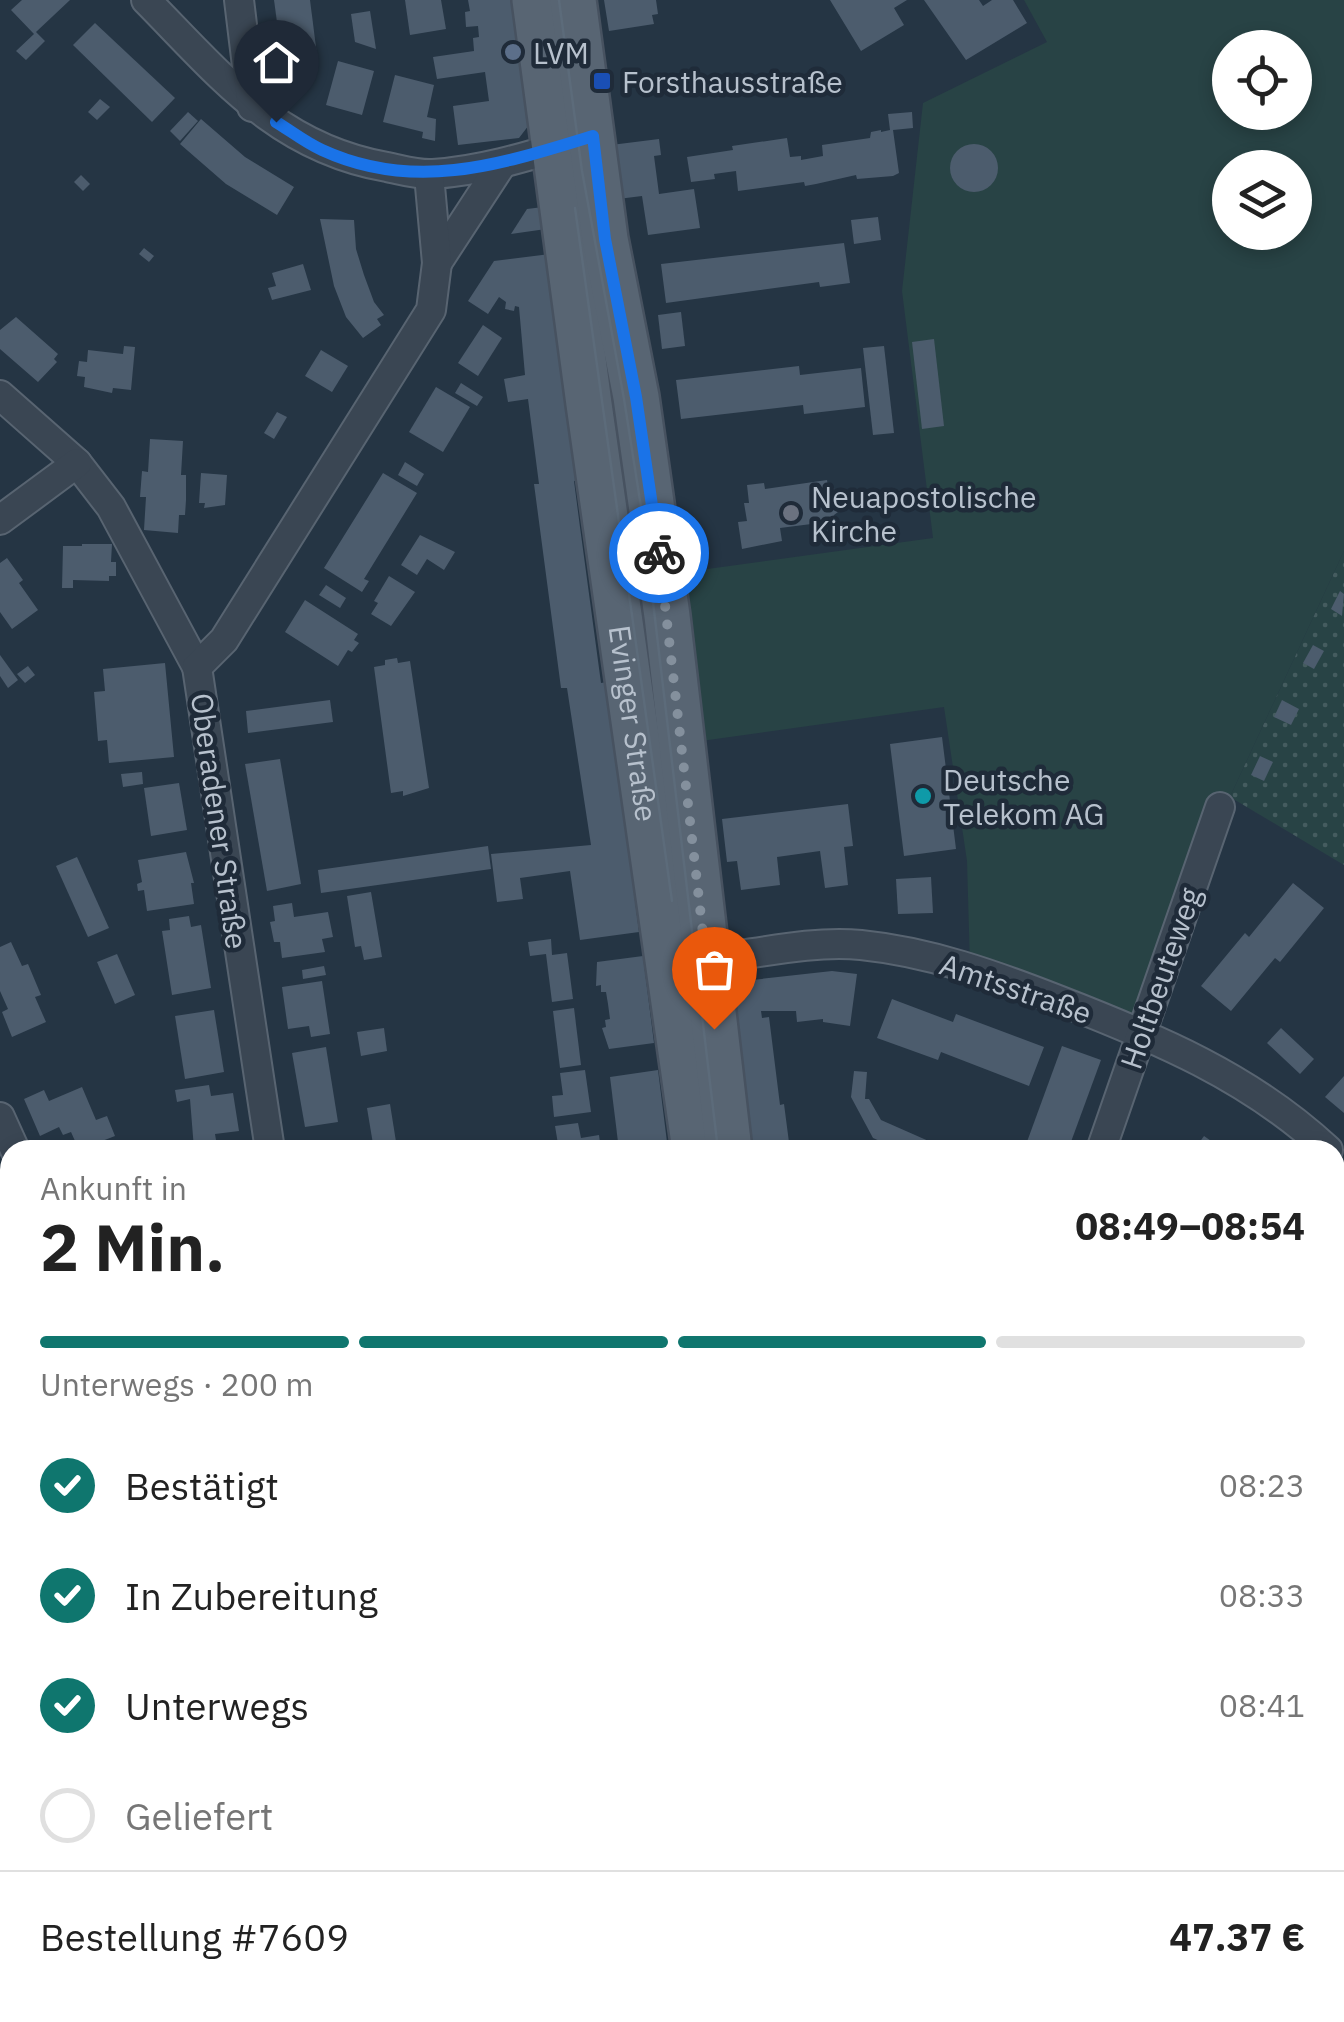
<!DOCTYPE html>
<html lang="de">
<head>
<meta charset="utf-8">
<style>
  :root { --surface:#fff; --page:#f6f6f6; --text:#222; --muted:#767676; --line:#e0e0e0; --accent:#0f766e }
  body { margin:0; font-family:"IBM Plex Sans",sans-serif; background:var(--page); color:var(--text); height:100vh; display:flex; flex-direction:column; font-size:38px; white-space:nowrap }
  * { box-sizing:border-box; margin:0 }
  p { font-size:32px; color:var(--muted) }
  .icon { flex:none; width:55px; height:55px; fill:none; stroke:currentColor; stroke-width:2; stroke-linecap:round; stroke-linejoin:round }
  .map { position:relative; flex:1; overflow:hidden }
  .panel { position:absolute; left:0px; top:1140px; width:1345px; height:882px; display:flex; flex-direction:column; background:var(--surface); border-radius:30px 30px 0 0; box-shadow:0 5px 15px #0003 }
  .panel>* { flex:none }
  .tools { position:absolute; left:1212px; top:30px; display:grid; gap:20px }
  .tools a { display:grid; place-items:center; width:100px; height:100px; border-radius:50%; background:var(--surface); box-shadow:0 5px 15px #0003; font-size:50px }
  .pin { position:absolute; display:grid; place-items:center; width:85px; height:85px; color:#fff; margin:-102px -42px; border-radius:50% 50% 50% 0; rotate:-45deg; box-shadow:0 0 10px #0007 }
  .pin .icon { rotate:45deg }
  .courier { position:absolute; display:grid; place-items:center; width:100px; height:100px; margin:-50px; border:8px solid #1a73e8; border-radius:50%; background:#fff; color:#222; box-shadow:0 2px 12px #0007 }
  .headline em { font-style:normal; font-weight:700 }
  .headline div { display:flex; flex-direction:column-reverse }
  .headline { display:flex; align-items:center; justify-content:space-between; height:170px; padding:0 40px }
  h1 { font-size:65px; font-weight:700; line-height:75px }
  .bar { display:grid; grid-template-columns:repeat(4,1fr); gap:15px 10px; align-content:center; height:120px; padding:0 40px }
  .bar i { height:12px; border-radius:8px; background:var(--line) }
  .bar .active { background:var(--accent) }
  .bar p { grid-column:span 4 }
  .line { display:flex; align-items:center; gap:25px; padding:0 40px; border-top:2px solid var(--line) }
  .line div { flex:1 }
  ol { padding:0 40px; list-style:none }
  li { display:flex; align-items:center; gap:30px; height:110px }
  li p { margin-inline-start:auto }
  li .icon { padding:10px; border-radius:50%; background:var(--accent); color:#fff; stroke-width:4 }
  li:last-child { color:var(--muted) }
  li i { width:55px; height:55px; border:5px solid var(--line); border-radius:50% }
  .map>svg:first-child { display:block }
</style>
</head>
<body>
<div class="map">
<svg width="1344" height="2022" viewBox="0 0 1344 2022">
  <defs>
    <pattern id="garden-dots" width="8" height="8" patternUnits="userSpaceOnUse" patternTransform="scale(2.5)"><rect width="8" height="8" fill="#284345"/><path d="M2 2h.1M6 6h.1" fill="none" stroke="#455c5f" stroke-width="1.8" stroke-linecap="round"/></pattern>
  </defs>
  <rect width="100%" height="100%" fill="#253544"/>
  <!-- park -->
  <path fill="#284345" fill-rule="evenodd" d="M1024 0H1344V551L1230 797 1220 807 1141 1032 970 966 967 861 944 707 694 742 671 574 933 538 902 291 923 103 1047 42ZM1230 48H1295V112H1230ZM1230 168H1295V232H1230Z"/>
  <!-- garden -->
  <path fill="url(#garden-dots)" d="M1344 551V865L1230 797Z"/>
  <!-- building -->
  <g fill="#4c5c6d">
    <path d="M22 0H70L36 32 45 41 26 60 16 51 34 34 11 10Z"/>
    <path d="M274 0H310L317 55 282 59Z"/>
    <path d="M405 0H441L446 29 410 35Z"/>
    <path d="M468 0H516L532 121 519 138 458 145 453 106 489 101 485 72 437 79 433 57 474 51 473 38 479 37 478 26 466 27 465 12 470 11Z"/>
    <path d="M604 0H656L658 14 652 15 654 24 609 31Z"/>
    <path d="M830 0H907L894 8 904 25 861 51Z"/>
    <path d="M924 0H979L983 6 992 0H1013L1027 23 966 60Z"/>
    <path d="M370 11 376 49 355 42 351 14Z"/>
    <path d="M95 23 175 98 152 122 73 45Z"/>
    <path d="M338 61 374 71 362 115 326 105Z"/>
    <path d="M395 75 434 85 427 117 436 119 435 141 422 138 423 132 383 122Z"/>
    <path d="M100 99 110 107 97 120 88 112Z"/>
    <path d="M188 112 198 121 180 141 170 131Z"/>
    <path d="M912 112 913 128 893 130 899 173 893 176 857 179 856 175 816 184 805 186 804 182 738 191 736 171 714 174 715 179 691 182 687 157 733 150 732 146 787 138 790 157 801 156V160L823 156 822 145 870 138 871 132 881 130V132L890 130 888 114Z"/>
    <path d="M201 119 245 157 294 187 277 215 226 184 180 144Z"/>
    <path d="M659 139 661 155 654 156 659 194 694 189 700 228 648 235 642 196 618 199 611 145Z"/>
    <circle cx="974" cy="168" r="24"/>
    <path d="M81 175 90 184 83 191 74 182Z"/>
    <path d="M543 207 546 229 511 234 527 209Z"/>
    <path d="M878 217 881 240 854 244 851 220Z"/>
    <path d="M320 219 354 220 356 249 364 275 374 302 384 315 377 319 381 325 363 338 346 317 334 286Z"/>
    <path d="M844 243 850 283 820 287 819 282 666 303 661 264Z"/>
    <path d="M144 248 154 256 149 262 139 254Z"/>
    <path d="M550 254 580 480 574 481 580 527 601 683 607 682 639 932 580 940 570 871 520 878 523 899 497 902 491 854 591 845 567 688H561L534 484H539L528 399 508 402 504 379 525 375 519 307 515 306 514 311 505 309 506 302 499 297 488 314 468 301 494 261Z"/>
    <path d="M303 264 311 290 272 300 268 288 276 286 272 273Z"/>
    <path d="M681 312 685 346 662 349 658 315Z"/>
    <path d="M16 317 58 354 54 359 57 362 38 382 0 349V330Z"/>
    <path d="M483 325 502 338 478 376 458 363Z"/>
    <path d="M934 339 944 426 922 429 912 342Z"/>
    <path d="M124 346 135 347 131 390 113 388 112 393 84 387 85 377 77 376 79 361 87 362 88 350 123 354Z"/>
    <path d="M884 346 894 433 873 435 863 348Z"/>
    <path d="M321 350 348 366 332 392 305 376Z"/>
    <path d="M799 366 800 375 861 368 865 407 804 414 803 405 681 419 676 380Z"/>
    <path d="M461 383 483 397 477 406 455 393Z"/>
    <path d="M436 387 470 407 443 452 409 432Z"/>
    <path d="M277 412 287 417 274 439 264 433Z"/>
    <path d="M150 439 183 441 181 475H186V500L185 515H179L178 533 144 530 146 497H140L142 471 148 472Z"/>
    <path d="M405 462 424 474 417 486 398 475Z"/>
    <path d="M201 473 227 475 225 505 204 508 205 503H199Z"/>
    <path d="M383 473 417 493 364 579 369 581 362 592 324 568Z"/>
    <path d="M827 480 828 487 834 488 838 512 834 515 835 521 780 528 782 541 742 549 738 522 747 521 744 503H749L747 485 764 483 765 489Z"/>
    <path d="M420 535 455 552 444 570 427 559 417 575 401 565Z"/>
    <path d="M82 544H112L111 562H116V576H109V581L73 580V588H62L63 546H82Z"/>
    <path d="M7 558 23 580 19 583 38 610 12 629 0 612V563Z"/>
    <path d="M389 576 415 592 391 626 371 614 378 603 374 601Z"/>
    <path d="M326 585 346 598 340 608 319 595Z"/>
    <path d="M1340 591 1344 594 1342 616 1331 609Z"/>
    <path d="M305 600 358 634 354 640 359 643 352 652 348 650 338 666 285 632Z"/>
    <path d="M1313 645 1324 651 1314 669 1303 663Z"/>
    <path d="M0 655 18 680 8 688 0 676Z"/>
    <path d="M397 658 398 663 410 661 429 788 403 796V791L391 793 374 667 385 665V660Z"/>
    <path d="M165 663 174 757 109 763 107 740 98 741 94 692 105 691 103 669Z"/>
    <path d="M28 666 35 675 25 683 17 674Z"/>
    <path d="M330 700 333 722 248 733 246 711Z"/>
    <path d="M1282 700 1299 709 1291 725 1274 717Z"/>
    <path d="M942 737 956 849 904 856 890 744Z"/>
    <path d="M1260 756 1273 762 1264 781 1251 775Z"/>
    <path d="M280 759 301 884 267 891 245 764Z"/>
    <path d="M142 772 143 784 123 787 121 774Z"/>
    <path d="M179 783 187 830 151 836 144 788Z"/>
    <path d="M848 804 853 846 844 847 848 885 825 888 820 851 777 857 780 885 741 890 737 861 727 862 722 819Z"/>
    <path d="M488 846 491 869 321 893 318 870Z"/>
    <path d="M186 852 194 883H191L194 904 147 911 144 890 138 891 137 884 142 882 138 860Z"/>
    <path d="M77 857 109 928 88 937 56 866Z"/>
    <path d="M931 877 933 913 898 914 896 879Z"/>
    <path d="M1293 883 1324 908 1280 962 1275 958 1231 1011 1201 986 1245 933 1249 937Z"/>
    <path d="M371 892 382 957 364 960 361 946 355 947 347 896Z"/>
    <path d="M292 903 294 917 328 912 333 937 322 939 325 952 282 958 280 942H274L270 922 275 921 273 906Z"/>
    <path d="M189 916 191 927 201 925 211 988 172 995 162 931 170 930 169 919Z"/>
    <path d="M551 939 552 955 567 953 573 999 552 1002 546 954 530 956 528 942Z"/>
    <path d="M11 942 22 966 28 964 41 995 35 997 46 1022 12 1037 2 1012 8 1009 0 991V947Z"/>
    <path d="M117 954 135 995 115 1004 97 962Z"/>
    <path d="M643 956 654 1043 609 1049 602 1028 606 1027 605 1020 610 1019 608 1004 606 992H601V985L596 986 597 962Z"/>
    <path d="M324 966 326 975 303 979 302 970Z"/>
    <path d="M832 971 857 974 850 1026 823 1022V1019L797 1022 796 1011H761L762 1018 769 1017 780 1105 784 1104 790 1150H747L725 983Z"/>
    <path d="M322 981 330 1034 311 1037 309 1026 288 1029 282 987Z"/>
    <path d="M892 999 953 1022 956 1014 1044 1047 1029 1086 941 1052 938 1060 877 1038Z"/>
    <path d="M574 1008 581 1065 560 1068 553 1011Z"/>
    <path d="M214 1010 224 1072 185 1079 175 1016Z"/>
    <path d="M384 1028 387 1051 361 1056 357 1032Z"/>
    <path d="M1281 1028 1314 1059 1300 1074 1267 1043Z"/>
    <path d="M1062 1046 1101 1060 1068 1150H1024Z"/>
    <path d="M326 1047 338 1122 305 1127 292 1053Z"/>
    <path d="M585 1070 591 1112 554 1117 552 1096 563 1095 560 1073Z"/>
    <path d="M658 1070 668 1150H619L610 1077Z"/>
    <path d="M854 1071 867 1072 865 1099H869L881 1120 949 1150H900L873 1138 851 1097Z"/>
    <path d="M1344 1076V1113L1325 1097Z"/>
    <path d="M209 1085 211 1096 233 1093 239 1131 215 1134 217 1146 232 1143 233 1150 194 1149 190 1099 177 1102 175 1090Z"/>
    <path d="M82 1087 96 1120 107 1116 115 1136 79 1150 71 1132 63 1135 59 1127 40 1136 24 1099 44 1090 49 1101Z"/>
    <path d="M390 1104 397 1148 374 1150 367 1108Z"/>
    <path d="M578 1123 581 1138 599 1135 601 1150H559L555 1126Z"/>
    <path d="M1204 1136 1224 1150H1194Z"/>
    <path d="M10 1255V1292L5 1283 0 1286V1261Z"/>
    <path d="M0 1514 10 1531 0 1539Z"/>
    <path d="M10 1638V1681L6 1674 0 1673V1643Z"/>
    <path d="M1335 1673 1344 1693V1848L1335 1854Z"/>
    <path d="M5 1786 10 1793V1895L0 1882V1790Z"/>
    <path d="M0 1969 10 1984 4 2000H0Z"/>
    <path d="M482 2012H693L695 2022H483Z"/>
    <path d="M709 2012H783L785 2022H698V2019L710 2018Z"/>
    <path d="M1170 2012H1189L1196 2022H1157Z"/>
  </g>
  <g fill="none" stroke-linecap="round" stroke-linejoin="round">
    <defs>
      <g id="minor">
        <path d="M146 0C220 75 277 148 387 167 402 170 418 175 433 174 479 171 523 158 568 144"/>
        <path d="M239 0 252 107"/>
        <path d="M437 263 501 165"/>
        <path d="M0 395 77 463 111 507 197 667"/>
        <path d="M0 520 77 463"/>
        <path d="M695 961C749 956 806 940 861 945 930 952 994 975 1058 1000 1156 1038 1250 1077 1328 1150"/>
        <path d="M0 1117 15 1150"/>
        <path d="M270 1150 197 667 224 640 431 310 437 263 429 175"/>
        <path d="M1101 1150 1220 807"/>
        <path d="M0 1229 10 1224"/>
        <path d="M0 1590 10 1585"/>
        <path d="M0 1927 10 1942"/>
        <path d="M411 2012 413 2022"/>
        <path d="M49 2022V2012"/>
      </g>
      <g id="tertiary">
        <path d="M1335 1451 1344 1443"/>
        <path d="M1335 1630 1344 1643"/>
      </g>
      <g id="primary">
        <path id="s1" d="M535 0 589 404 695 1150"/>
        <path d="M573 0 605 239 636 397 667 616 729 1150"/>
        <path d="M811 2012 812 2022"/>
        <path d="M864 2012 866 2022"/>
      </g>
    </defs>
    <!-- minor casing -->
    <use href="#minor" stroke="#586471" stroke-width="32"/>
    <!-- tertiary casing -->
    <use href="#tertiary" stroke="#586471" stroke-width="40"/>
    <!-- primary casing -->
    <use href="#primary" stroke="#475260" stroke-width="50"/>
    <!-- minor -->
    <use href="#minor" stroke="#3a4653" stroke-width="28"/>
    <!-- tertiary -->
    <use href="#tertiary" stroke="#3a4653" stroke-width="35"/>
    <!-- primary -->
    <use href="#primary" stroke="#586573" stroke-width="45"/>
    <!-- tram -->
    <g stroke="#5c6b7a" stroke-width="2.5">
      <path d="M559 0 582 171 624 399 644 526 718 1150"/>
      <path d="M575 208 672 901"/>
      <path d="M828 2012 829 2022"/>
      <path d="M850 2012 852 2022"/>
    </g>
  </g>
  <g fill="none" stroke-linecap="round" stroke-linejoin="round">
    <!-- done -->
    <path stroke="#84909d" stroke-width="10" stroke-dasharray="0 18" d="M659 553 714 1029"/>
    <!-- route -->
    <path stroke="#1a73e8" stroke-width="12" d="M276 122C291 131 306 143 322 150 415 193 502 164 593 136L605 239 636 397 659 553"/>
  </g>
  <!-- markers -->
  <circle fill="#5c6f8a" stroke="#1f2b39" stroke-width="4" cx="513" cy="52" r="10"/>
  <rect fill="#1a4fb4" stroke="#1f2b39" stroke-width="4" x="592" y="71" width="20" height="20" rx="5"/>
  <circle fill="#6b7280" stroke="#1f2b39" stroke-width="4" cx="791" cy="513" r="10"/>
  <circle fill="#0f9aa8" stroke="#1f2b39" stroke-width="4" cx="923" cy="796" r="10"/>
  <g text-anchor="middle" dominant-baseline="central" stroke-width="9" stroke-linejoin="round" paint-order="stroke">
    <!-- poi labels -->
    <g font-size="30" fill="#b7c1cd" stroke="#1f2b39" text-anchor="start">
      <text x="533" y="52">LVM</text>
      <text x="622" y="81">Forsthausstraße</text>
      <text x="811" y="496">Neuapostolische<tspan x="811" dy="34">Kirche</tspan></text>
      <text x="943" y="779">Deutsche<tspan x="943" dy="34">Telekom AG</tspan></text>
    </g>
    <!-- street labels -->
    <g font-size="30" fill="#b7c1cd" stroke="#1f2b39">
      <text stroke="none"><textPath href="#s1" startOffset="730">Evinger Straße</textPath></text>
      <text transform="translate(220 821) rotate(82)">Oberadener Straße</text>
      <text transform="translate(1160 978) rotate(-71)">Holtbeuteweg</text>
      <text transform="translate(1016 988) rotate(19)">Amtsstraße</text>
    </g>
  </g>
</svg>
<div class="tools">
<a><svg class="icon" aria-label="locate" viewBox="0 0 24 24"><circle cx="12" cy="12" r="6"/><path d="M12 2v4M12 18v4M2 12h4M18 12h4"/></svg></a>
<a><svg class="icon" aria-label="layers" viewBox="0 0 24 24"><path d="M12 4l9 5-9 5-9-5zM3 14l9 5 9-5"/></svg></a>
</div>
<div class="pin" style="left:714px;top:1029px;background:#ea580c"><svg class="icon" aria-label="bag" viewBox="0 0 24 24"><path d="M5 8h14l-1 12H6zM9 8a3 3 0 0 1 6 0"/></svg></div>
<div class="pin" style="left:276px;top:122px;background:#1f2937"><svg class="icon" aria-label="home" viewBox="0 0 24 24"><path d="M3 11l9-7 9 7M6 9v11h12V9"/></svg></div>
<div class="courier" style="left:659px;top:553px"><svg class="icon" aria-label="bike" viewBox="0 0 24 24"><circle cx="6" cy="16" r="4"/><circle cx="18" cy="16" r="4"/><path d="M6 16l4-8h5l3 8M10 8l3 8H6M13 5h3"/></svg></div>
<section class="panel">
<div class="headline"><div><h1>2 Min.</h1><p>Ankunft in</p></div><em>08:49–08:54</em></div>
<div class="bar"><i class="active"></i><i class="active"></i><i class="active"></i><i></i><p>Unterwegs · 200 m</p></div>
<ol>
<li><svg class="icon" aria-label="check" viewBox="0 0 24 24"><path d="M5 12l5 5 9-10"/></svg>Bestätigt<p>08:23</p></li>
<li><svg class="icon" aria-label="check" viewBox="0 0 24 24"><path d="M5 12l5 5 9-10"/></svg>In Zubereitung<p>08:33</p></li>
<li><svg class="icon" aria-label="check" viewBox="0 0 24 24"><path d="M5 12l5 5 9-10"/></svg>Unterwegs<p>08:41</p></li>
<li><i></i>Geliefert</li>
</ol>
<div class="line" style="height:130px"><div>Bestellung #7609</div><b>47.37 €</b></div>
</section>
</div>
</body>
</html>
